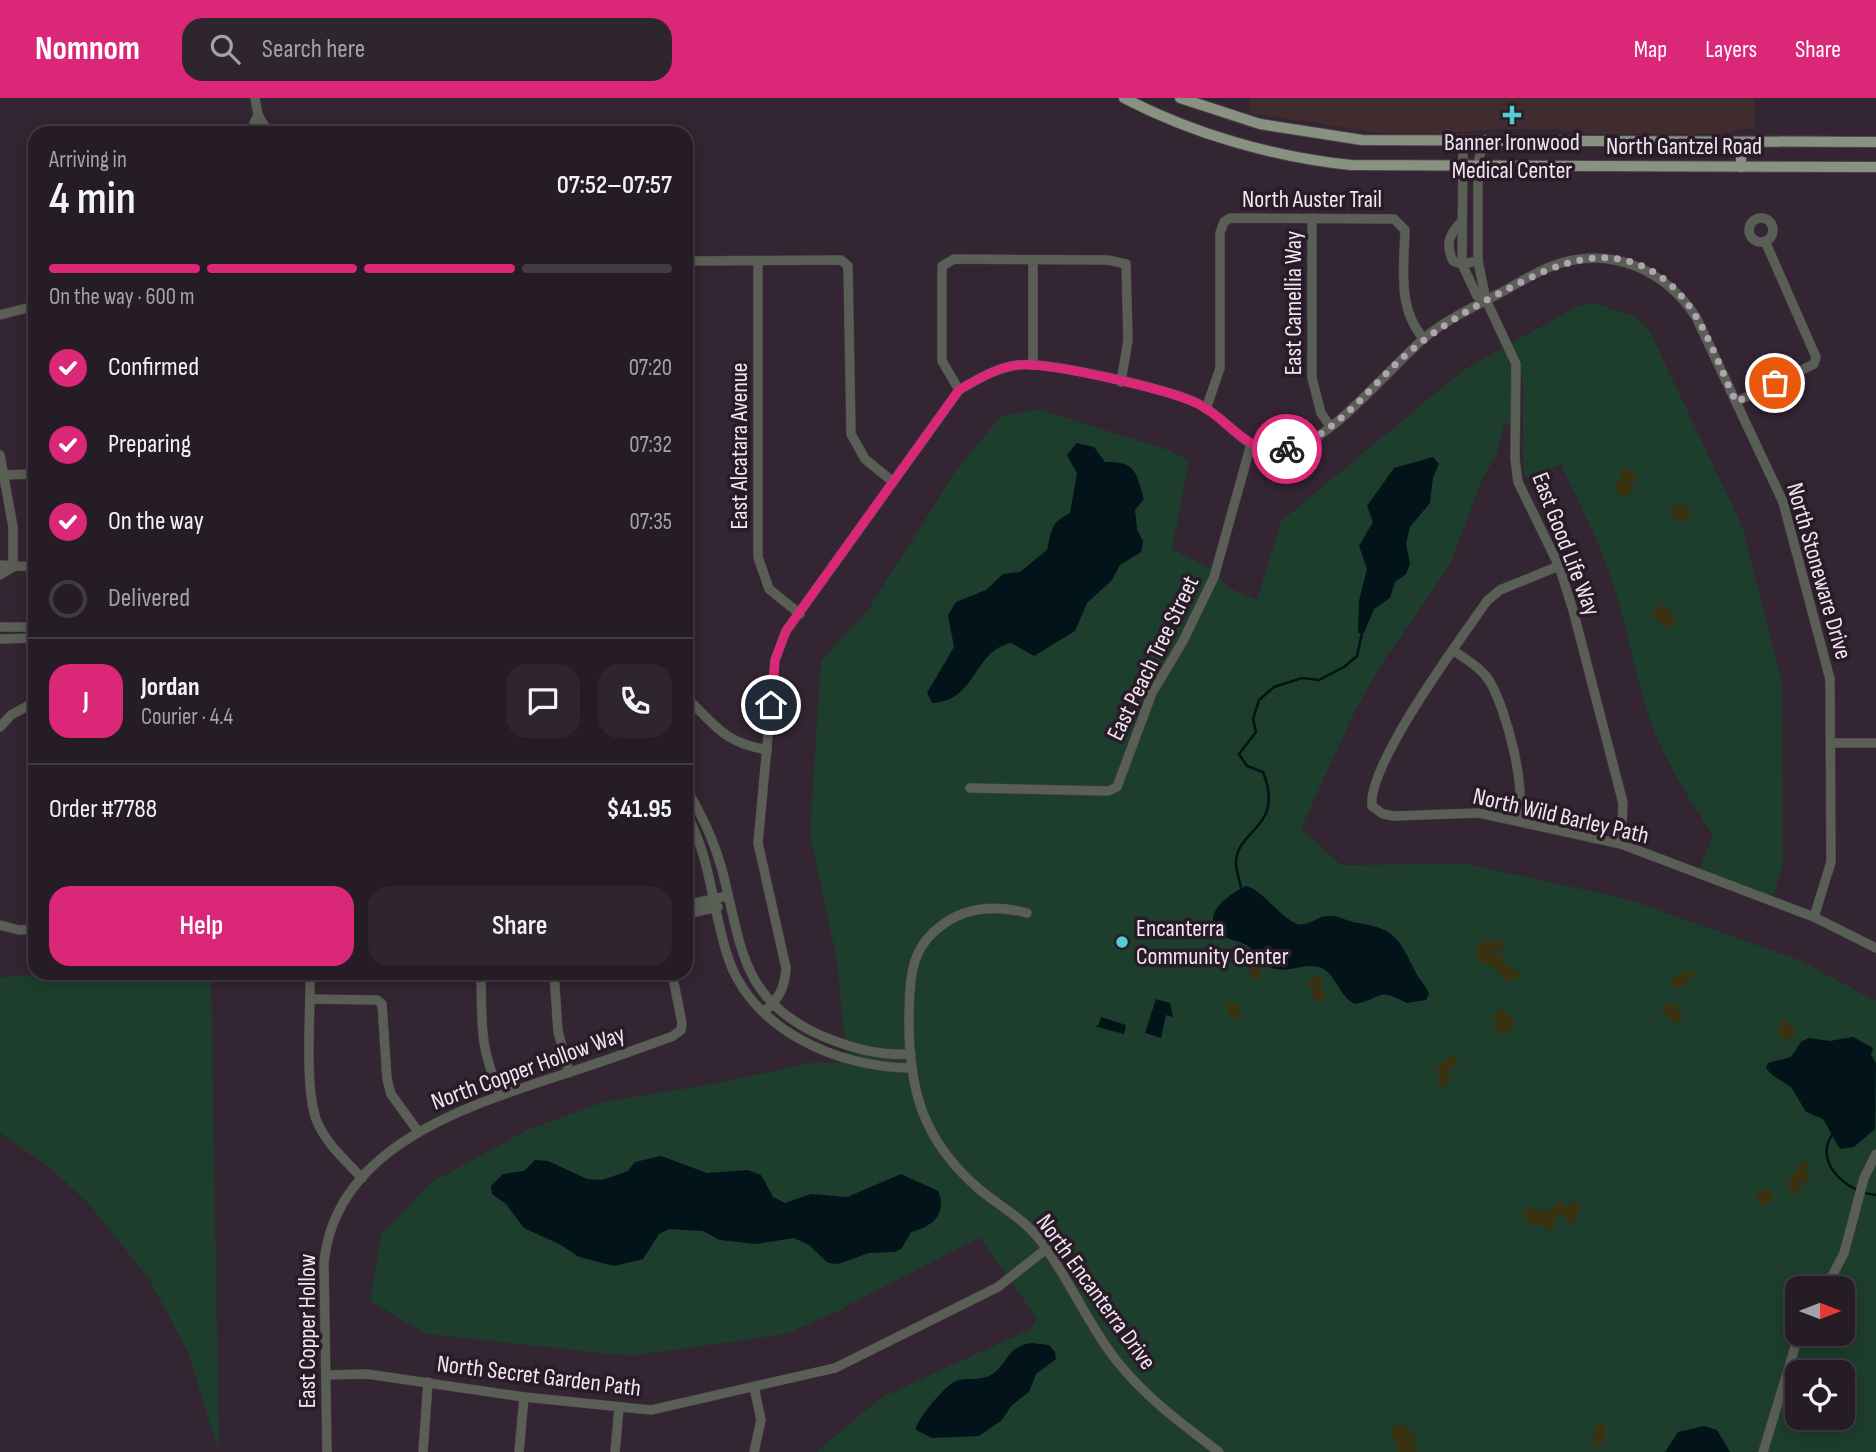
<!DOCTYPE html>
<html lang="en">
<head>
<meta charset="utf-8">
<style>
  :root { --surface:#261c26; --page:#2e252e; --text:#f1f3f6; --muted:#a4a1a7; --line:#423a43; --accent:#db2777 }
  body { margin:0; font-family:"Sofia Sans Condensed",sans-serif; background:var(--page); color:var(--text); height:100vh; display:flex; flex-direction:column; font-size:26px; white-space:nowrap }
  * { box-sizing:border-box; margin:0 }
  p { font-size:23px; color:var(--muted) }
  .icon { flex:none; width:38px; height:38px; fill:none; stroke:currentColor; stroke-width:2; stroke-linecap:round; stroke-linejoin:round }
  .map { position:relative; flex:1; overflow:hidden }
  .drawer { position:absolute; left:28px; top:28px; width:665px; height:854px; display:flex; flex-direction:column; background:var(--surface); border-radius:21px; box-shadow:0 4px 18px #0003,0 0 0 2px var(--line) }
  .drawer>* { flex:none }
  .needle { width:46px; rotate:90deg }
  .tools { position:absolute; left:1785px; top:1178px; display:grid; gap:14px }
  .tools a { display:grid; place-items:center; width:70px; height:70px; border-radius:14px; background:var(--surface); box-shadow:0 4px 18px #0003,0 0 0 2px var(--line); font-size:35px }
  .pin { position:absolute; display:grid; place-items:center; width:60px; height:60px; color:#fff; margin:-30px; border:4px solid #fff; border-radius:50%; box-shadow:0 2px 7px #0007 }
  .courier { position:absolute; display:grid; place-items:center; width:70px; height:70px; margin:-35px; border:5px solid #db2777; border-radius:50%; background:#fff; color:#222; box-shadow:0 2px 9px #0007 }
  .summary em { font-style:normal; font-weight:600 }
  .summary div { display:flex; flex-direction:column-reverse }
  .summary { display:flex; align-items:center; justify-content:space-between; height:119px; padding:0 21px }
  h1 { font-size:46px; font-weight:600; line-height:52px }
  .bar { display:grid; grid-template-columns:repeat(4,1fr); gap:10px 7px; align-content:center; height:84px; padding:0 21px }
  .bar i { height:9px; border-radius:5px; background:var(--line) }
  .bar .active { background:var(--accent) }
  .bar p { grid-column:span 4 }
  .line { display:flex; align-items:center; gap:18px; padding:0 21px; border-top:2px solid var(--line) }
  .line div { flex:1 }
  .round { display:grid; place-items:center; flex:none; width:74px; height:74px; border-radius:21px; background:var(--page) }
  ol { padding:0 21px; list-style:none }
  li { display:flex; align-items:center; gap:21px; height:77px }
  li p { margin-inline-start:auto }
  li .icon { padding:7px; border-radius:50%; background:var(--accent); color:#fff; stroke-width:4 }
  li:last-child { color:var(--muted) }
  li i { width:38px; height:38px; border:4px solid var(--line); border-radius:50% }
  .primary-button { display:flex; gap:14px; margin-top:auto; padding:14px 21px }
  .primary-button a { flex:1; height:80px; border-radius:21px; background:var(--accent); color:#fff; font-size:28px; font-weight:600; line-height:80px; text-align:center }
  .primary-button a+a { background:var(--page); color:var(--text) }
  header { display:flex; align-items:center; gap:42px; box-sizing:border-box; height:98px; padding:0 35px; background:var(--accent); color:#fff }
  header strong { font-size:33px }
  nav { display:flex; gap:38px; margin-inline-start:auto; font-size:24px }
  .search { width:490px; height:63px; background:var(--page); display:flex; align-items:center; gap:18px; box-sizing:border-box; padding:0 24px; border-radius:21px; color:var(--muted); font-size:26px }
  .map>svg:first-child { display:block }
</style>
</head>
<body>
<header>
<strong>Nomnom</strong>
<div class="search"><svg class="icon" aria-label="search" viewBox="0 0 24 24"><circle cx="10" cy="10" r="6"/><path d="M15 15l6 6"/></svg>Search here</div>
<nav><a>Map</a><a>Layers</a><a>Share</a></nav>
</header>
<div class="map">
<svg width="1876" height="1354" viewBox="0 0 1876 1354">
  <rect width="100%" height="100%" fill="#332532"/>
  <!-- medical -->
  <path fill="#402c2e" d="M1250 0H1755V29L1721 36H1591L1554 31H1498L1443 36 1380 35 1250 15Z"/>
  <!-- green -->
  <g fill="#1d3e2d" fill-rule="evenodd">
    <path d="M1596 206 1634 218 1649 232 1742 428 1782 584 1783 766 1773 799 1699 772 1713 737C1687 698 1659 654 1646 609 1632 564 1625 518 1609 474 1596 437 1577 402 1561 366L1533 379H1526L1523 374V279L1512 281 1510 325H1504L1496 358 1483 379 1450 466 1380 569 1356 611 1301 730 1341 767 1467 766 1627 801 1799 862 1876 903V1354H816L882 1299 1031 1231 1037 1221 980 1139 830 1217 785 1236 630 1258 426 1236 370 1203 381 1136 432 1084 527 1032 603 1004 713 986 811 965H847L837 863 810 736 821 563 868 512 955 374 1000 319 1038 311 1168 352 1189 363 1172 451 1210 470 1229 490 1257 502 1281 423 1465 271 1580 207ZM1797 1190H1843V1236H1797ZM1797 1274H1843V1320H1797Z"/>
    <path d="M71 875H211L219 1354 188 1254 149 1181 91 1108 53 1072 0 1035V879Z"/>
  </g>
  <!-- sand -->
  <g fill="#3a3111">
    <path d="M1623 371 1631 372 1636 380 1630 396 1620 399 1615 387 1618 383 1625 384 1619 379Z"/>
    <path d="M1688 406 1691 421 1684 424 1673 420 1672 409 1681 407 1682 414 1683 407Z"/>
    <path d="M1661 507 1671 512 1675 528 1666 529 1652 519 1656 509Z"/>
    <path d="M1486 842 1503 844V852L1489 855 1502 858 1504 864 1512 869 1508 873 1517 871 1520 879 1507 884 1493 868 1479 863 1475 851Z"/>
    <path d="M1249 856 1261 873 1259 881 1252 880 1250 876 1254 873H1249L1244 859Z"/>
    <path d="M1682 873H1692L1695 878 1686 883 1683 890 1673 891 1671 883Z"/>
    <path d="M1315 877 1321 879V889L1326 897 1322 904 1311 899 1313 892 1307 886Z"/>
    <path d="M1229 904 1239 907 1240 923 1229 917 1225 907Z"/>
    <path d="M1676 905 1678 911 1672 913H1680L1683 920 1675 926 1660 911 1665 906Z"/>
    <path d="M1502 911 1516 923 1512 931 1502 936 1491 926 1499 923 1492 917Z"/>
    <path d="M1784 922 1795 929 1796 934 1784 946 1783 939 1776 935 1778 930 1782 931 1779 924Z"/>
    <path d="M1454 957 1459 963 1450 970 1449 986 1440 989 1437 969Z"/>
    <path d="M1802 1063 1810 1068 1804 1073 1810 1074 1808 1085 1801 1083V1092L1792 1096 1788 1085Z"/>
    <circle cx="1765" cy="1099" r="8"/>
    <path d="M1562 1103 1567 1111 1572 1103 1580 1106 1573 1128 1568 1126 1561 1114 1558 1121H1548L1557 1125 1551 1133 1540 1126 1531 1127 1521 1117 1526 1110 1547 1113Z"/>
    <path d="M1601 1323 1605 1330V1343L1596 1349 1592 1345 1594 1336 1600 1333 1594 1330Z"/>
    <path d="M1396 1326 1410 1330 1411 1334 1405 1337 1415 1336 1416 1344 1409 1348H1417V1354H1398L1391 1333Z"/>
  </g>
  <!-- water -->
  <g fill="#02131a">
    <path d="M1077 345 1094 349 1105 364C1136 363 1136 374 1144 401L1135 412 1137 432 1143 443 1141 454 1120 467 1112 482 1087 505 1075 533 1034 558 1011 545C973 553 977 603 932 605L927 595 954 549 948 517 956 504 986 492 1003 476 1020 474 1047 452C1052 432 1050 425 1070 415L1077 375 1067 357Z"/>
    <path d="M1433 359 1439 366 1433 379 1430 405 1410 429 1406 446 1410 466 1406 476 1395 484 1390 500 1374 511 1364 535H1358L1359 503 1367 471 1359 448 1373 424 1367 408 1394 370Z"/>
    <path d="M1246 788C1261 791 1280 819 1297 826 1307 829 1318 818 1328 818 1338 817 1344 822 1353 824 1395 831 1397 837 1415 873 1419 882 1426 887 1429 896L1426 902 1407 905C1375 889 1387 899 1355 906 1338 898 1336 874 1319 869 1304 865 1291 874 1276 871 1263 869 1257 856 1248 848 1239 842 1226 842 1219 835 1200 815 1231 795 1246 788Z"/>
    <path d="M1156 901 1170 905 1173 919 1166 917 1161 940 1145 935Z"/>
    <path d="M1101 919 1126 927 1124 936 1094 928H1098Z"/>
    <path d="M1853 939 1873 950 1871 957 1876 965 1875 1031 1854 1049 1840 1051 1823 1021 1806 1014 1791 989 1772 977 1766 970 1768 965 1791 959 1801 944 1809 940 1830 943Z"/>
    <path d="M661 1058 707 1075 748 1072 761 1077 773 1099 785 1105 811 1096 847 1099 901 1076 938 1093C948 1117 931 1129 911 1134L902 1150 895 1154 869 1155 838 1166 828 1165 809 1147 794 1140 756 1146 720 1142 703 1133 669 1131 659 1136 643 1161 614 1168 579 1159 561 1147 524 1130 506 1106 492 1096 491 1088 503 1076 524 1073 535 1062 548 1063 587 1081 602 1082 628 1073 635 1064Z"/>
    <path d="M1031 1245 1049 1247 1055 1254 1056 1261 1036 1276 1029 1294 1011 1308 1002 1322 979 1338 932 1340 916 1332C915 1322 948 1285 956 1283 967 1279 978 1283 989 1278 1009 1267 1004 1250 1031 1245Z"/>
    <path d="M1704 1328 1717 1332 1730 1354H1665L1678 1334Z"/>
  </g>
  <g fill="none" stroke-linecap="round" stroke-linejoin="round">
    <!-- stream -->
    <g stroke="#02131a" stroke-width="2.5">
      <path d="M1241 790C1240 782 1235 771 1236 763 1238 731 1285 729 1263 674L1247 668 1239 656 1256 634 1253 621 1259 602 1274 589 1302 580 1319 582 1344 569 1357 558 1362 535"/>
      <path d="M1832 1037C1813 1065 1848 1095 1876 1097"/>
    </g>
    <defs>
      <g id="minor">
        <path d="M255 0 258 17 269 35"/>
        <path d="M257 35 254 25 258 17"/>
        <path d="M1482 43 1478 69V163L1486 202 1516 266 1515 361 1518 384 1559 468 1573 512 1623 705 1621 746"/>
        <path d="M1463 44 1462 166 1477 198 1486 202"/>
        <path d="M1312 120V280L1321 315 1330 328"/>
        <circle cx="1761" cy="132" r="12"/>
        <path d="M1462 123C1449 136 1445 146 1453 163L1462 166 1478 163"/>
        <path d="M1033 162V267"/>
        <path d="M686 163 841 162 848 168 851 336 865 361 892 383"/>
        <path d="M758 163V459L769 491 800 516"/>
        <path d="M0 217 35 208"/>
        <path d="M959 292 942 263V168L954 161 1108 162 1126 166 1128 242 1121 284"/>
        <path d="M1736 304 1814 266 1816 259 1765 143"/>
        <path d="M1206 311 1220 270V135L1224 124 1230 120 1394 121 1405 132C1404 169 1397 211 1424 241"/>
        <path d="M0 357 13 429V469"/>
        <path d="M4 377 35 376"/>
        <path d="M0 467 35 469"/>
        <path d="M1559 468 1500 492 1487 503C1461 540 1367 667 1372 708L1383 716 1394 718 1479 715 1621 746 1814 819 1876 850"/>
        <path d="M0 477 13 469"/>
        <path d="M0 529H35"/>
        <path d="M0 541 35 540"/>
        <path d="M1453 552C1465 561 1482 570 1490 584 1506 611 1529 695 1516 723"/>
        <path d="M686 599C716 628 723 644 767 652"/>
        <path d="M0 629 11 617 35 604"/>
        <path d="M1832 645H1876"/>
        <path d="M686 690C701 715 713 740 721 768 742 845 738 901 822 938 851 950 879 958 911 956"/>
        <path d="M970 690 1108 693 1117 689 1152 595 1183 543 1214 479 1251 346"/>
        <path d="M686 715C710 758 712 807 726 853 748 931 837 970 912 970"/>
        <path d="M686 807 727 798"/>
        <path d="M1027 815C989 805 954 810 927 841 909 862 910 891 909 916 908 990 922 1042 979 1091 999 1108 1023 1120 1040 1142 1069 1180 1087 1225 1116 1262 1145 1299 1182 1326 1219 1354"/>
        <path d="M686 816 718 809"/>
        <path d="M0 827 19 832 35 831"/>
        <path d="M310 875C311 915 304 985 316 1021 325 1045 345 1062 362 1080"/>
        <path d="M481 875C482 925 479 951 501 997"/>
        <path d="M554 875 558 933 569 975"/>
        <path d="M310 901 377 902 382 906 387 981 391 996 417 1032"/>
        <path d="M763 914C779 902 785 889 786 870L758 745 775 562 786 533 959 292C976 282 996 270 1017 267 1048 263 1167 291 1197 305 1237 324 1250 373 1308 344 1342 327 1391 270 1422 242 1445 222 1472 210 1498 196 1517 186 1535 174 1555 167 1611 147 1665 172 1696 219L1783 404 1830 581 1831 764 1814 819"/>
        <path d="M1826 1190 1844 1155 1864 1080 1876 1056"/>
        <path d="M326 1277 367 1276 524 1299 651 1312 835 1270 998 1189 1046 1151"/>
        <path d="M327 1354 324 1165C335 1049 464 1009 558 978 596 966 635 952 673 938L681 932 682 925 672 875"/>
        <path d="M423 1354 428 1284"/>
        <path d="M519 1354 524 1299"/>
        <path d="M615 1354 619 1310"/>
        <path d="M754 1354 761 1322 754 1289"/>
        <path d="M1763 1354 1799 1236"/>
      </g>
      <g id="major">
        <path d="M1124 0C1193 36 1274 59 1351 67L1876 69"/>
        <path d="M1180 0 1260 26 1362 42 1876 44"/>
        <path d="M1741 69V44"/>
      </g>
    </defs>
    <!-- minor casing -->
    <use href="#minor" stroke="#4e404d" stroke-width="10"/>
    <!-- major casing -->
    <use href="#major" stroke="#4e404d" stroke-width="12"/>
    <!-- minor -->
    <use href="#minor" stroke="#5a5f56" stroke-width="9"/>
    <!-- major -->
    <use href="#major" stroke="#889281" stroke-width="10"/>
  </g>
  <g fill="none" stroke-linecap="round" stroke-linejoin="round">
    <!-- done -->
    <path stroke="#aea3ae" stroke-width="7" stroke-dasharray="0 12.6" d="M1287 351C1332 340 1367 293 1399 263 1431 234 1462 215 1500 195 1556 165 1616 137 1672 188 1703 217 1718 266 1736 304L1775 285"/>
    <!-- route -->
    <path stroke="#db2777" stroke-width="9" d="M771 607 775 562 786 533 959 292C977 282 997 269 1018 267 1049 264 1173 292 1200 307 1232 324 1246 357 1287 351"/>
  </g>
  <!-- markers -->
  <g fill="#52cdce" stroke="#291b28" stroke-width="2.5">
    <path d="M1508.5 6.5h7v7h7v7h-7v7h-7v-7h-7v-7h7z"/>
    <circle cx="1122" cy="844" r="7"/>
  </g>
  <g text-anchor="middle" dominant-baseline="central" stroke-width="7" stroke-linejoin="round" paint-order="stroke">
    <!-- poi labels -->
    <g font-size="24" fill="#f1e7f0" stroke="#291b28">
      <text x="1512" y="44">Banner Ironwood<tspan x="1512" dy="28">Medical Center</tspan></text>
      <text x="1136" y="830" text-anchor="start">Encanterra<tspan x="1136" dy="28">Community Center</tspan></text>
    </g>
    <!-- street labels -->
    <g font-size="24" fill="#f1e7f0" stroke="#291b28">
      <text x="1684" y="48">North Gantzel Road</text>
      <text x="1312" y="101">North Auster Trail</text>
      <text transform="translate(1293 205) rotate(-90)">East Camellia Way</text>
      <text transform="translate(739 348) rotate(-90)">East Alcatara Avenue</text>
      <text transform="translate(1566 446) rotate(69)">East Good Life Way</text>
      <text transform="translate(1819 473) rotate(74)">North Stoneware Drive</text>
      <text transform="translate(1153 560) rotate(-64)">East Peach Tree Street</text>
      <text transform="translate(1561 718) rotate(13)">North Wild Barley Path</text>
      <text transform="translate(528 970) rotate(-20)">North Copper Hollow Way</text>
      <text transform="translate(1096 1194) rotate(54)">North Encanterra Drive</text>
      <text transform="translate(307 1233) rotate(-90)">East Copper Hollow</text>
      <text transform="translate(539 1278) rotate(7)">North Secret Garden Path</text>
    </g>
  </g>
</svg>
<div class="tools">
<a><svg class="needle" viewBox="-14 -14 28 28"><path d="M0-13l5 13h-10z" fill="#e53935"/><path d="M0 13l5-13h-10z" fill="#a4a1a7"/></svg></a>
<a><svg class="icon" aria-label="locate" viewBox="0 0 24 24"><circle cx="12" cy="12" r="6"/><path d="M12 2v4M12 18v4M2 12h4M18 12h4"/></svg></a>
</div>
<div class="pin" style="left:1775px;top:285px;background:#ea580c"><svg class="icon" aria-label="bag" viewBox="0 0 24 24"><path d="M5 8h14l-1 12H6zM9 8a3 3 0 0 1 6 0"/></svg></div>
<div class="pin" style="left:771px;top:607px;background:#1f2937"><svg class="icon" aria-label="home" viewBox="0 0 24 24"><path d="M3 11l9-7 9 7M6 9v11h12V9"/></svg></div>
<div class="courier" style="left:1287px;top:351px"><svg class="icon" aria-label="bike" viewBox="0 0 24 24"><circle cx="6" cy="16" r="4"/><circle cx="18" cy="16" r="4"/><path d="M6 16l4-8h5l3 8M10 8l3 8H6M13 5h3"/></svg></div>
<section class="drawer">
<div class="summary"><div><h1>4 min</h1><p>Arriving in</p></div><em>07:52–07:57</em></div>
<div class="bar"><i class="active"></i><i class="active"></i><i class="active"></i><i></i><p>On the way · 600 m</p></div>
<ol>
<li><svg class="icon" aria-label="check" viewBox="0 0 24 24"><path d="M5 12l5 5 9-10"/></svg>Confirmed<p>07:20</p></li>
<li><svg class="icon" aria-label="check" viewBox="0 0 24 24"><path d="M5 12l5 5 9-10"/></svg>Preparing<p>07:32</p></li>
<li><svg class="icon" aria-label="check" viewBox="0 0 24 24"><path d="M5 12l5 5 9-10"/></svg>On the way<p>07:35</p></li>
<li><i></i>Delivered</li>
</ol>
<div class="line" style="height:126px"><b class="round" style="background:var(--accent);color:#fff">J</b><div><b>Jordan</b><p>Courier · 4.4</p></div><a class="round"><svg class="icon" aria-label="chat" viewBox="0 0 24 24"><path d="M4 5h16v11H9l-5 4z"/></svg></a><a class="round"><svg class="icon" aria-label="phone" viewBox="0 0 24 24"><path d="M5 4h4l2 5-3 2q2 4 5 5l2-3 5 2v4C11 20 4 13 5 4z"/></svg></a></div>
<div class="line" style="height:91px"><div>Order #7788</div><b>$41.95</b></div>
<div class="primary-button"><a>Help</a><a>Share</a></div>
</section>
</div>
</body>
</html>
